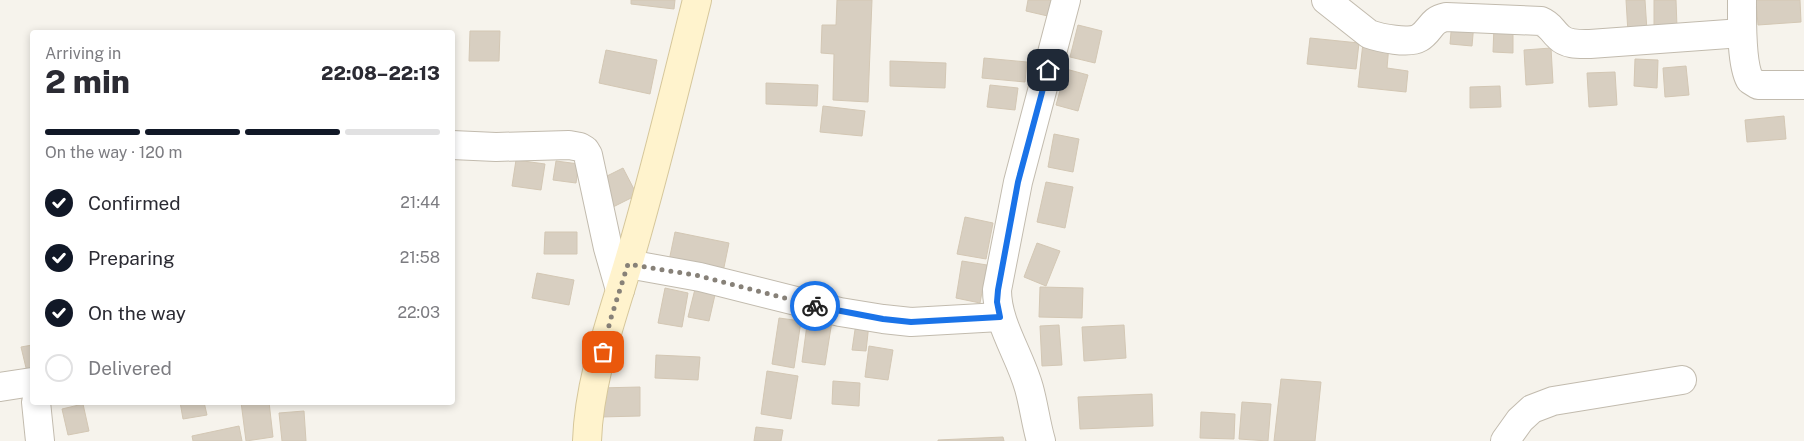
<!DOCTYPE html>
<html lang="en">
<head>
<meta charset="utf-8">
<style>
  :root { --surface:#fff; --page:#f2f2f3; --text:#2b2b33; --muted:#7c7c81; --line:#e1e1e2; --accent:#111827 }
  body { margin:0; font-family:"Public Sans",sans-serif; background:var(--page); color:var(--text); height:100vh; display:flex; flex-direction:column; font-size:19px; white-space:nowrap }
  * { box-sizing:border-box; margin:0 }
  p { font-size:16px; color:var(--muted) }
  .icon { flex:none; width:28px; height:28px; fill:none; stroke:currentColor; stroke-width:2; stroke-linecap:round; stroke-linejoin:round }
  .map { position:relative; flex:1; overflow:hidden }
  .drawer { position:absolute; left:30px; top:30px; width:425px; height:375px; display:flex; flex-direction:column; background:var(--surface); border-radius:5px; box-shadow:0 2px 8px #0003 }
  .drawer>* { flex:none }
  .pin { position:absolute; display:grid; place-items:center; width:42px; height:42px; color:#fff; margin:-21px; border-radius:10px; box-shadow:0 2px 8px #0006 }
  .courier { position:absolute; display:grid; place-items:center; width:50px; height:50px; margin:-25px; border:4px solid #1a73e8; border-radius:50%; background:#fff; color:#222; box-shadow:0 1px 6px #0007 }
  .overview em { font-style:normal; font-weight:800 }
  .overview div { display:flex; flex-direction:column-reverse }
  .overview { display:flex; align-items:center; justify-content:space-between; height:85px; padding:0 15px }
  h1 { font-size:32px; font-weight:800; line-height:38px }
  .bar { display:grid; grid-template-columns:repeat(4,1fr); gap:8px 5px; align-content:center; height:60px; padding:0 15px }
  .bar i { height:6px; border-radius:4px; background:var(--line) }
  .bar .current { background:var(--accent) }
  .bar p { grid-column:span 4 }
  ol { padding:0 15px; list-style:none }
  li { display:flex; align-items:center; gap:15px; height:55px }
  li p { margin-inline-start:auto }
  li .icon { padding:5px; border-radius:50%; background:var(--accent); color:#fff; stroke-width:4 }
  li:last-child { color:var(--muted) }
  li i { width:28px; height:28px; border:2px solid var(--line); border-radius:50% }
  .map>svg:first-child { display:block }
</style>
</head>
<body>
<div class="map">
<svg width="1804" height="441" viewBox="0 0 1804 441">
  <rect width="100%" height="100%" fill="#f6f3ec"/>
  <!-- building -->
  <g fill="#d8cfc1" stroke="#d3c7b4">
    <path d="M631 0H675L674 9 631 4Z"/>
    <path d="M837 0H872L868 102 833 100 834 54 821 53 822 25H836Z"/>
    <path d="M1028 0H1056L1052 17 1026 11Z"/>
    <path d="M1626 0H1645L1647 31 1628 33Z"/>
    <path d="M1654 0H1676L1677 27 1654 28Z"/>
    <path d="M1756 0H1800L1801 22 1758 25Z"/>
    <path d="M1452 20 1474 23 1472 46 1450 44Z"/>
    <path d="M1078 25 1102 31 1095 63 1070 57Z"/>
    <path d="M1513 25V53L1493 52 1494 26Z"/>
    <path d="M470 31H500L499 61H469Z"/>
    <path d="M1310 38 1359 43 1356 69 1307 64Z"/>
    <path d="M1363 43 1389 45 1387 68 1408 71 1406 92 1358 87Z"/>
    <path d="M1551 48 1553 83 1526 85 1524 50Z"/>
    <path d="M606 50 657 60 650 94 599 83Z"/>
    <path d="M984 58 1027 62 1025 82 982 78Z"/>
    <path d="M1635 59 1658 60 1657 88 1634 86Z"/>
    <path d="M890 61 946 63 945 88 890 86Z"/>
    <path d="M1686 66 1689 95 1665 97 1663 68Z"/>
    <path d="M1066 69 1088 75 1078 111 1056 105Z"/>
    <path d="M1615 72 1617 105 1589 107 1587 73Z"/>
    <path d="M766 83 818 85 817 106 766 104Z"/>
    <path d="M990 85 1018 88 1015 110 987 107Z"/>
    <path d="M1500 86 1501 107 1470 108V87Z"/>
    <path d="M823 106 865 111 862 136 820 132Z"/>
    <path d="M1784 116 1786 139 1747 142 1745 120Z"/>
    <path d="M1054 134 1079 139 1073 172 1048 167Z"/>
    <path d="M516 160 545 164 541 190 512 186Z"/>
    <path d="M556 161 579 164 576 183 553 180Z"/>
    <path d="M623 168 637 195 613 207 599 180Z"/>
    <path d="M1046 182 1073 187 1065 228 1037 222Z"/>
    <path d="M965 217 993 223 986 259 957 254Z"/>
    <path d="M545 232H577V254H544Z"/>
    <path d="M675 232 729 243 723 272 669 261Z"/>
    <path d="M1037 243 1060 251 1046 286 1024 277Z"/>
    <path d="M962 261 987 265 980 303 956 298Z"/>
    <path d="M537 273 574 280 569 305 532 298Z"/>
    <path d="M697 281 717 286 709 321 688 317Z"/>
    <path d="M1040 287 1083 288 1082 318 1039 317Z"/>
    <path d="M665 288 688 293 682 327 658 323Z"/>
    <path d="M808 317 832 321 825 365 802 362Z"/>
    <path d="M779 318 801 321 794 368 772 364Z"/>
    <path d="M856 323 869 324 866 351 852 350Z"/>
    <path d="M1059 325 1062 365 1042 366 1040 326Z"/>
    <path d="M1124 325 1126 358 1084 361 1082 327Z"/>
    <path d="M32 345V375L28 376 21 347Z"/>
    <path d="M869 346 893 350 888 380 865 377Z"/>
    <path d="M656 355 700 357 698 380 655 378Z"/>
    <path d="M767 371 798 376 791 419 761 414Z"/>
    <path d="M1281 379 1321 382 1315 441H1274Z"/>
    <path d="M833 381 860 383 859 406 832 404Z"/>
    <path d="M640 387V416L600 417 599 388Z"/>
    <path d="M1152 394 1153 426 1080 429 1078 397Z"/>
    <path d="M180 402H204L207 415 183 419Z"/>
    <path d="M241 402H269L273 437 246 441Z"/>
    <path d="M1242 402 1271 404 1268 441 1239 439Z"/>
    <path d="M83 404 89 431 68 435 62 409Z"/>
    <path d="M304 411 306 441H282L279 413Z"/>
    <path d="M1201 412 1235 414 1234 439 1200 438Z"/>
    <path d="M239 426 242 441H193L192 436Z"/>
    <path d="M756 427 783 430 781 441H754Z"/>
    <path d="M1003 437 1004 441H938V440Z"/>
  </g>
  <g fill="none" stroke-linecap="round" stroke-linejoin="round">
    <defs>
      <g id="street">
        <path d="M1326 0 1369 34C1380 38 1409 44 1419 38 1431 31 1430 20 1446 17L1541 21C1551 25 1551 30 1559 37 1567 45 1579 44 1590 44L1742 33"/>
        <path d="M1742 0C1742 20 1741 64 1750 80L1758 85H1804"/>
        <path d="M452 145 496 147 569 145 580 147 585 150 588 155 608 248 620 290"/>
        <path d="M628 264 700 277 840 312 883 319 911 322 1000 317"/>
        <path d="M0 387 32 382"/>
        <path d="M36 402 40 441"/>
        <path d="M1041 441C1036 424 1034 406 1029 388 1020 355 997 324 997 290L1018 182 1066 0"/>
        <path d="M1505 441 1520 420 1532 409 1553 401 1682 380"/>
      </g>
      <path id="secondary" d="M587 441C589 381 611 321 628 264 654 177 675 88 697 0"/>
    </defs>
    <!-- street casing -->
    <use href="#street" stroke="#c2bbae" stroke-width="30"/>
    <!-- secondary casing -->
    <use href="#secondary" stroke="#d6c79b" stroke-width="30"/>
    <!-- street -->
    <use href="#street" stroke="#fff" stroke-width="28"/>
    <!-- secondary -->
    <use href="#secondary" stroke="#fff3cd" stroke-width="28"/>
  </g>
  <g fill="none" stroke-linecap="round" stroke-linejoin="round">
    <!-- done -->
    <path stroke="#878178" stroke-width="5" stroke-dasharray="0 9" d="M603 352 610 321 628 264 700 276 815 306"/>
    <!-- route -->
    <path stroke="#1a73e8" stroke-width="6" d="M815 306 883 319 911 322 1000 317 997 302 998 290 1018 182 1048 70"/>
  </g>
</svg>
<div class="pin" style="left:603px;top:352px;background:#ea580c"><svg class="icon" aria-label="bag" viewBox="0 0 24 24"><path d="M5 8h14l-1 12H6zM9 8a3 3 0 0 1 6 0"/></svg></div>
<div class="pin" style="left:1048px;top:70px;background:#1f2937"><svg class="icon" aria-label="home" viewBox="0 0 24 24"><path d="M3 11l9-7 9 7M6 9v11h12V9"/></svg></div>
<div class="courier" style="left:815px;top:306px"><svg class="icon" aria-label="bike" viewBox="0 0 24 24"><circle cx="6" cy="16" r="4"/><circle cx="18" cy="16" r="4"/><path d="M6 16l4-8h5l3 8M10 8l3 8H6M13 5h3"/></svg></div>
<section class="drawer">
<div class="overview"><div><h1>2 min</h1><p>Arriving in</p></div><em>22:08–22:13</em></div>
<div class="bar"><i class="current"></i><i class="current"></i><i class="current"></i><i></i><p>On the way · 120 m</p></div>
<ol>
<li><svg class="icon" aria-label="check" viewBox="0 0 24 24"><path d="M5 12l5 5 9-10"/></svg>Confirmed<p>21:44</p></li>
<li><svg class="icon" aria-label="check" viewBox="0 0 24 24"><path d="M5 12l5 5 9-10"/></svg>Preparing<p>21:58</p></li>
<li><svg class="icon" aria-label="check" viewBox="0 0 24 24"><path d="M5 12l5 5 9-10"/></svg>On the way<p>22:03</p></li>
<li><i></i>Delivered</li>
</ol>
</section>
</div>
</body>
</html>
